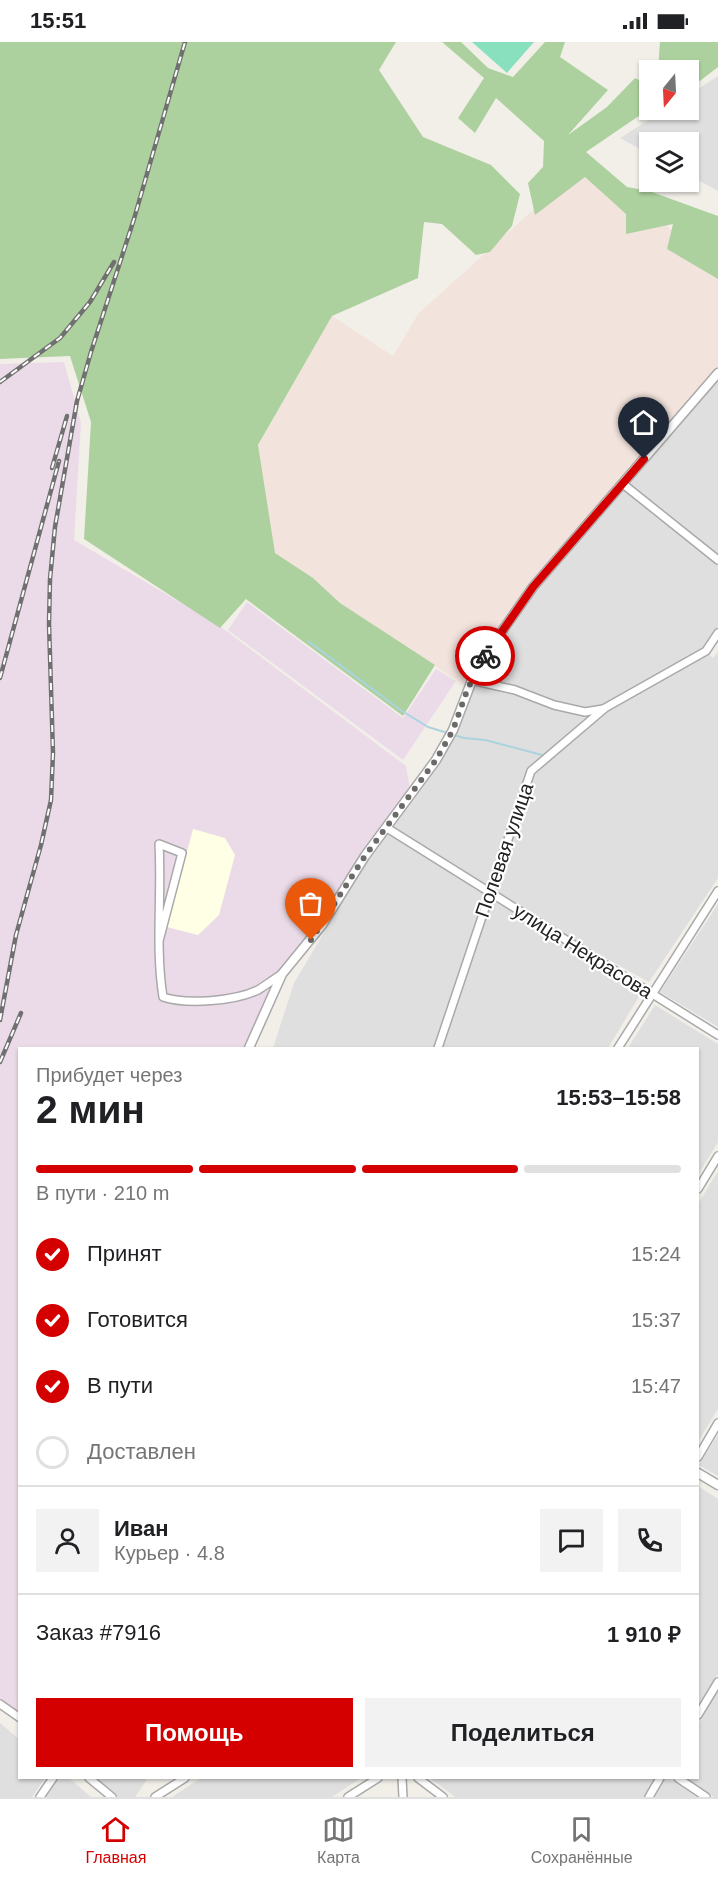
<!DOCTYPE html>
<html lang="ru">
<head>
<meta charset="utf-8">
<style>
  :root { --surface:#fff; --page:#f2f2f2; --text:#202124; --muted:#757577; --line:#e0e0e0; --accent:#d40000 }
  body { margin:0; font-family:Helvetica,sans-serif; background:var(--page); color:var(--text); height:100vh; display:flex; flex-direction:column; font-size:22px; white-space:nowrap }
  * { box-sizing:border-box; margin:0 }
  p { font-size:20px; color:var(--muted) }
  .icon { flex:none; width:33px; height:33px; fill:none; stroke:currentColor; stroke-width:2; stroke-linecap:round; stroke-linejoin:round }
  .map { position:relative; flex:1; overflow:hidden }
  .sheet { position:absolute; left:18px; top:1005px; width:681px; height:732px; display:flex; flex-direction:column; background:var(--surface); border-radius:0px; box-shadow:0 2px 4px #0004 }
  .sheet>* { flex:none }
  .needle { width:39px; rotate:198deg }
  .fabs { position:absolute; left:639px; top:18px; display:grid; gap:12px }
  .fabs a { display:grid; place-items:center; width:60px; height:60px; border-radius:0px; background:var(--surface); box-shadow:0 2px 4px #0004; font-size:30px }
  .pin { position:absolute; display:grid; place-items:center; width:51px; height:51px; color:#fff; margin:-62px -26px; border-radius:50% 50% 50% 0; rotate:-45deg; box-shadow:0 0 6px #0007 }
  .pin .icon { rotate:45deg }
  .courier { position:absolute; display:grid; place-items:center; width:60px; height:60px; margin:-30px; border:4px solid #d40000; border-radius:50%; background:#fff; color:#222; box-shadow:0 2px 8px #0007 }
  .headline em { font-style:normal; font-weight:700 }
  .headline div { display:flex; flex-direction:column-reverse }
  .headline { display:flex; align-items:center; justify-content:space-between; height:102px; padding:0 18px }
  h1 { font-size:39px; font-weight:700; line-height:45px }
  .bar { display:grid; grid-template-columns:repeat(4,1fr); gap:9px 6px; align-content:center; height:72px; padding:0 18px }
  .bar i { height:8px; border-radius:4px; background:var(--line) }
  .bar .active { background:var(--accent) }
  .bar p { grid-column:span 4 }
  .line { display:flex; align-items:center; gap:15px; padding:0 18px; border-top:2px solid var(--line) }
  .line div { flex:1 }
  .round { display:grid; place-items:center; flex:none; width:63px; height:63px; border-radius:0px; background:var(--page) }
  ol { padding:0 18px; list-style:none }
  li { display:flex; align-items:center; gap:18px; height:66px }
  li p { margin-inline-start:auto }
  li .icon { padding:6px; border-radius:50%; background:var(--accent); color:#fff; stroke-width:4 }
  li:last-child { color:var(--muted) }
  li i { width:33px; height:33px; border:3px solid var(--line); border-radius:50% }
  .button { display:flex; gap:12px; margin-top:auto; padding:12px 18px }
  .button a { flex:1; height:69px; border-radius:0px; background:var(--accent); color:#fff; font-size:24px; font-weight:700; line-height:69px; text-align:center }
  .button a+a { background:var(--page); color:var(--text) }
  .status { display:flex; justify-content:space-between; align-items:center; height:42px; padding:0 30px; background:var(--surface); direction:ltr }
  .status svg { height:16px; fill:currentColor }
  .tabs { display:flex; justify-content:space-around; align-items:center; height:84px; border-top:2px solid var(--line); background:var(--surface); font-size:16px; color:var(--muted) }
  .tabs a { display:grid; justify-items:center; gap:3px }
  .tabs .active { color:var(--accent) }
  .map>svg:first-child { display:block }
</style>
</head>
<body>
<div class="status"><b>15:51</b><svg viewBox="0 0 49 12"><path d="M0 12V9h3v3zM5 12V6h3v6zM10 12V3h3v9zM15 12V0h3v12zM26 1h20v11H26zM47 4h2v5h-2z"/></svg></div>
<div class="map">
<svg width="718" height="1755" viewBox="0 0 718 1755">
  <rect width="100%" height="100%" fill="#f2efe9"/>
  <!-- residential -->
  <g fill="#e0dfdf">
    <path d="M718 34V149L689 133 688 100H650L649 112 620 96 665 68H688L689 53Z"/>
    <path d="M718 331V591L706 609 713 616 718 610V836L649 940 497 856 640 953 608 1006H273L294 941 387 786 436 718 468 646 533 545Z"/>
    <path d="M718 862V985L660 950Z"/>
    <path d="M655 963 718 1002V1100L698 1133V1006H628Z"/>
    <path d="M718 1129V1367L698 1400V1162Z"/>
    <path d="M718 1393V1434L699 1423Z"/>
    <path d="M698 1444 718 1457V1632L698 1666Z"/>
    <path d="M718 1648V1755H714L684 1736H698V1682Z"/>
    <path d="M0 1681 19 1697 20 1736H45L32 1755H0Z"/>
    <path d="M58 1736H69L91 1755H46Z"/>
    <path d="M91 1736H148L135 1755H116Z"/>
    <path d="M201 1736H361L332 1755H172Z"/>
    <path d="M430 1736H656L645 1755H455Z"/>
    <path d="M666 1736H669L696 1755H655Z"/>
  </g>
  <!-- industrial -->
  <g fill="#ebdbe8">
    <path d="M64 320 81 381 74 498 217 582 406 724 411 753 292 919 249 1006H20L19 1676 0 1662V322Z"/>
    <path d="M247 560 403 676 436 627 456 639 403 718 228 588Z"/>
  </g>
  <!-- education -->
  <path fill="#ffffe5" d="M193 787 225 796 235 813 219 873 198 893 167 885Z"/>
  <!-- military -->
  <path fill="#f3e3dd" d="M589 117 718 228V331L533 545 468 646 340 561 313 536 273 510 258 404 332 274 393 314 418 272Z"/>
  <!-- forest -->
  <g fill="#add19e">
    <path d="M0 0H396L379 28 423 95 491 123 520 152 512 184 490 210 476 213 442 182 424 180 418 236 332 274 258 403 275 511 313 536 340 561 435 623 403 674 246 557 220 586 84 497 91 380 70 314 0 317Z"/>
    <path d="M442 0H461L488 26 513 35 545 0H565L560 15 608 48 568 93 607 65 635 36 649 43V67L586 110 627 145 649 149 718 174V237L667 207 673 182 626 192V172L585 135 535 173 528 141 543 125 544 99 496 56 475 91 458 76 484 36Z"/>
    <path d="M660 0H718V25L692 45 689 44 688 28H658Z"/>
  </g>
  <!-- pitch -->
  <path fill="#88e0be" d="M472 0H534L507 31Z"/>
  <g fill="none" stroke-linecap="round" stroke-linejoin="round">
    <!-- stream -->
    <path stroke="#aad3df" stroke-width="2" d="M308 599 402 669 428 685 464 696 485 698 546 714"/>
    <defs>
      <g id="minor">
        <path d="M623 442 718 518"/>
        <path d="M471 638 515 648 554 663 585 670 603 667"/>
        <path d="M387 786 718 993"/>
        <path d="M159 899 182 811 159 802C162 853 155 905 163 955 187 963 235 959 258 948 266 943 274 937 282 932"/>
        <path d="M438 1006 531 729 605 666 706 609 718 591"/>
        <path d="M618 1006 718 849"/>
        <path d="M698 1147 718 1114"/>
        <path d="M698 1415 718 1381"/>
        <path d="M0 1662 20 1676"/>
        <path d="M698 1673 718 1640"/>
        <path d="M89 1736 112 1755"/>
        <path d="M402 1736 403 1755"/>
        <path d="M418 1736 443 1755"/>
        <path d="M678 1736 706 1755"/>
        <path d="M40 1755 53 1736"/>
        <path d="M155 1755 185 1736"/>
        <path d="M348 1755 378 1736"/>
        <path d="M649 1755 660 1736"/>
      </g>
      <g id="tertiary">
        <path d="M249 1006 282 932 322 883 365 814 436 718 453 688 477 625 533 545 718 331"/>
        <path d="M698 1431 718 1443"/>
      </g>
    </defs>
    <!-- minor casing -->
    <use href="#minor" stroke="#a9a9a9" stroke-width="10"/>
    <!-- tertiary casing -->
    <use href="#tertiary" stroke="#a9a9a9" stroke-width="11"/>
    <!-- minor -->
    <use href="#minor" stroke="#fff" stroke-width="7"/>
    <!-- tertiary -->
    <use href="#tertiary" stroke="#fff" stroke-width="8"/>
    <defs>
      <g id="rail">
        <path d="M0 340 60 296 90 260 114 220"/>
        <path d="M52 426 67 374"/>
        <path d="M0 636 59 419"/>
        <path d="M0 978 16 893 41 803 51 758 53 711 49 582 50 537 55 485 77 359 91 310 134 177 185 0"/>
        <path d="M0 1020 21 971"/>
      </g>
    </defs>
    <!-- rail casing -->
    <use href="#rail" stroke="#707070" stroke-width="4.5"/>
    <!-- rail -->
    <use href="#rail" stroke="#fff" stroke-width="2" stroke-dasharray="7" stroke-linecap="butt"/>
  </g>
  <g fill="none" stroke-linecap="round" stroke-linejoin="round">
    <!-- done -->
    <path stroke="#6b6a68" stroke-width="6" stroke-dasharray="0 10.8" d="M311 898 365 814 436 718 453 688 468 646 485 614"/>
    <!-- route -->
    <path stroke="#d40000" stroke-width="8" d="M485 614 533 545 644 417"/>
  </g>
  <g text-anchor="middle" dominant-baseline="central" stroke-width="4.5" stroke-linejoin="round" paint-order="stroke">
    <!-- street labels -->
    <g font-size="20" fill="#222" stroke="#fff">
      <text transform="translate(504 808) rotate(-71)">Полевая улица</text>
      <text transform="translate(583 909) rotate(32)">улица Некрасова</text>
    </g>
  </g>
</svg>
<div class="fabs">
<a><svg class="needle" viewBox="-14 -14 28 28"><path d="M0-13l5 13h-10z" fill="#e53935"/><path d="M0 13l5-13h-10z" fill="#757577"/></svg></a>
<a><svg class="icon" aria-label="layers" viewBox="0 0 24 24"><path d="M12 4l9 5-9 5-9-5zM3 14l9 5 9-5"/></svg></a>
</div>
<div class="pin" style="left:311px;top:898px;background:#ea580c"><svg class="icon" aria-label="bag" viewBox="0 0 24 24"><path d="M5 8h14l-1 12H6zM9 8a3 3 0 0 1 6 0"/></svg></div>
<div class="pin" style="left:644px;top:417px;background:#1f2937"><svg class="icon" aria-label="home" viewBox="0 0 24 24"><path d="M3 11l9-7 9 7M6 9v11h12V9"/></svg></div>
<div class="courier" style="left:485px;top:614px"><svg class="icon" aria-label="bike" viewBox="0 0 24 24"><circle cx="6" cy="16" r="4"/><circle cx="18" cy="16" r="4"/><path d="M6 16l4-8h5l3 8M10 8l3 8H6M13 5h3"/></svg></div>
<section class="sheet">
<div class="headline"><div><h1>2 мин</h1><p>Прибудет через</p></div><em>15:53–15:58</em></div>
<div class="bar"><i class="active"></i><i class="active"></i><i class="active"></i><i></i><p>В пути · 210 m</p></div>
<ol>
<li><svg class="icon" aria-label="check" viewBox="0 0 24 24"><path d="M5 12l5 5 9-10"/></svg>Принят<p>15:24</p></li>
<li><svg class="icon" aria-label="check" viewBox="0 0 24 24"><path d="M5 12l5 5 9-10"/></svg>Готовится<p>15:37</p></li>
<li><svg class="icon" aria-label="check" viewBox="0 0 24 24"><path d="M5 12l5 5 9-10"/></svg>В пути<p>15:47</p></li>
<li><i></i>Доставлен</li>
</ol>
<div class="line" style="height:108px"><a class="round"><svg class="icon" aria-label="person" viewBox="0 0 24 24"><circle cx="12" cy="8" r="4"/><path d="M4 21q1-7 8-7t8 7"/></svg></a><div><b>Иван</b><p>Курьер · 4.8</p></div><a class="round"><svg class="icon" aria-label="chat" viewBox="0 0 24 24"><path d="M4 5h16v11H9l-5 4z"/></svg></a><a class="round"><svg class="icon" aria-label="phone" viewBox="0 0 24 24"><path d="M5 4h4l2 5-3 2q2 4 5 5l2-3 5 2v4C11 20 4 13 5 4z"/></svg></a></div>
<div class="line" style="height:78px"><div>Заказ #7916</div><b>1 910 ₽</b></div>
<div class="button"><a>Помощь</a><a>Поделиться</a></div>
</section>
</div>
<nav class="tabs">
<a class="active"><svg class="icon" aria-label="home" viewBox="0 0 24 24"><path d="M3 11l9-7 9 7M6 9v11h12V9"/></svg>Главная</a>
<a><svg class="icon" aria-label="map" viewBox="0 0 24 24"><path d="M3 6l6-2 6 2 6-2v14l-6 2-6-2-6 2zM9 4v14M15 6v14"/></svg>Карта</a>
<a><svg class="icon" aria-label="saved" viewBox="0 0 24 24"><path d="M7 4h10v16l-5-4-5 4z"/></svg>Сохранённые</a>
</nav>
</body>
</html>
